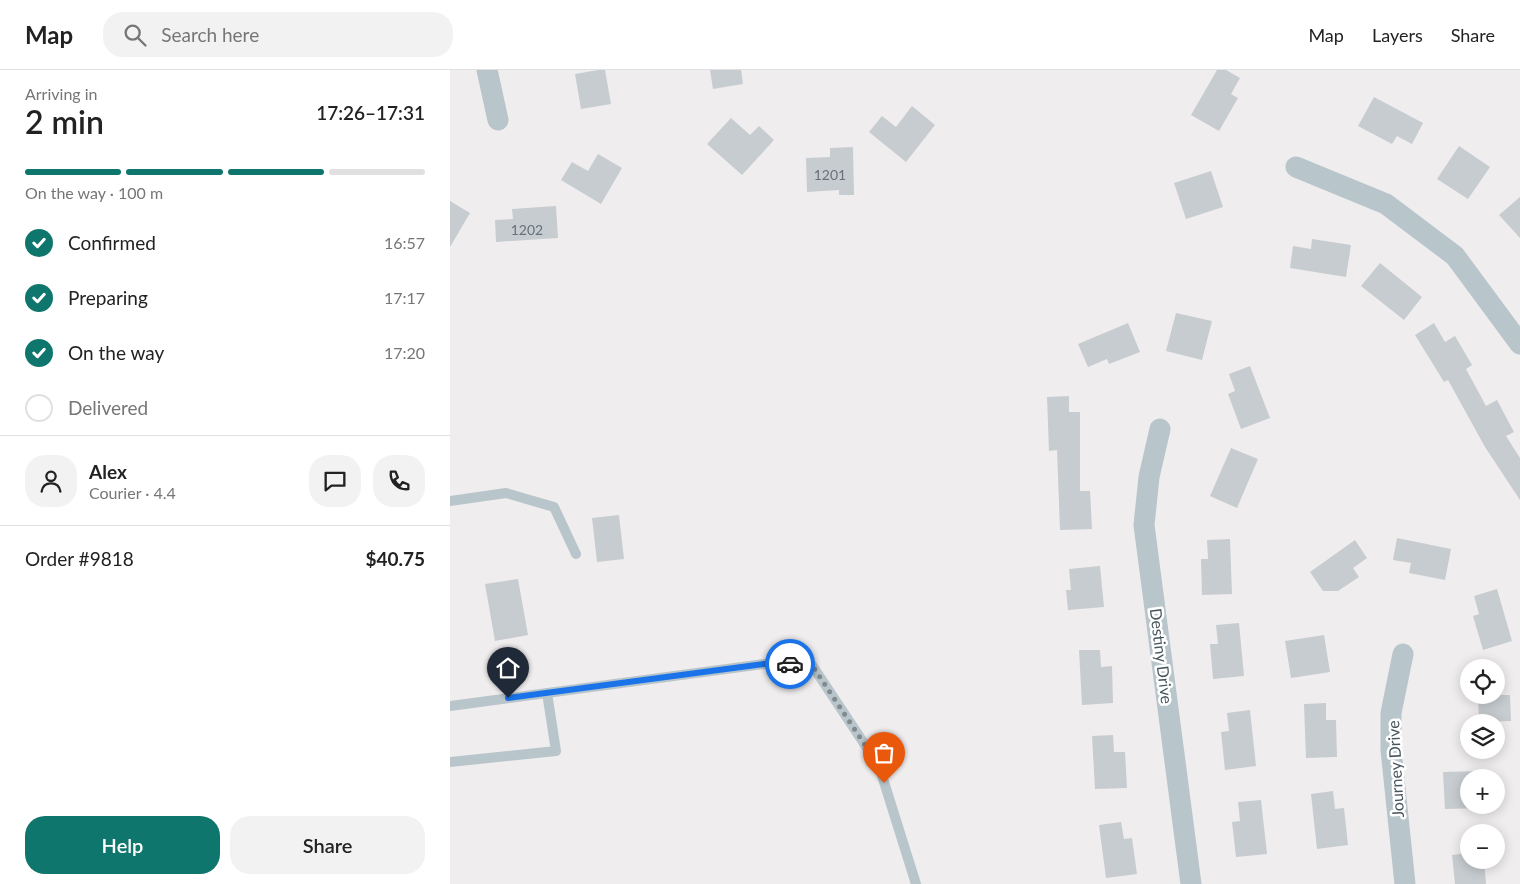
<!DOCTYPE html>
<html lang="en">
<head>
<meta charset="utf-8">
<style>
  :root { --surface:#fff; --page:#f2f2f2; --text:#222; --muted:#767676; --line:#e0e0e0; --accent:#0f766e }
  body { margin:0; font-family:Lato,sans-serif; background:var(--page); color:var(--text); height:100vh; display:flex; flex-direction:column; font-size:19px; white-space:nowrap }
  * { box-sizing:border-box; margin:0 }
  p { font-size:16px; color:var(--muted) }
  .icon { flex:none; width:28px; height:28px; fill:none; stroke:currentColor; stroke-width:2; stroke-linecap:round; stroke-linejoin:round }
  .map { position:relative; flex:1; overflow:hidden }
  .panel { display:flex; flex-direction:column; background:var(--surface); width:450px }
  .panel>* { flex:none }
  .controls { position:absolute; left:1010px; top:589px; display:grid; gap:10px }
  .controls a { display:grid; place-items:center; width:45px; height:45px; border-radius:50%; background:var(--surface); box-shadow:0 2px 12px #0003; font-size:25px }
  .pin { position:absolute; display:grid; place-items:center; width:42px; height:42px; color:#fff; margin:-51px -21px; border-radius:50% 50% 50% 0; rotate:-45deg; box-shadow:0 0 5px #0007 }
  .pin .icon { rotate:45deg }
  .courier { position:absolute; display:grid; place-items:center; width:50px; height:50px; margin:-25px; border:4px solid #1a73e8; border-radius:50%; background:#fff; color:#222; box-shadow:0 1px 6px #0007 }
  .head em { font-style:normal; font-weight:600 }
  .head div { display:flex; flex-direction:column-reverse }
  .head { display:flex; align-items:center; justify-content:space-between; height:85px; padding:0 25px }
  h1 { font-size:32px; font-weight:600; line-height:38px }
  .bar { display:grid; grid-template-columns:repeat(4,1fr); gap:8px 5px; align-content:center; height:60px; padding:0 25px }
  .bar i { height:6px; border-radius:4px; background:var(--line) }
  .bar .current { background:var(--accent) }
  .bar p { grid-column:span 4 }
  .line { display:flex; align-items:center; gap:12px; padding:0 25px; border-top:1px solid var(--line) }
  .line div { flex:1 }
  .round { display:grid; place-items:center; flex:none; width:52px; height:52px; border-radius:20px; background:var(--page) }
  ol { padding:0 25px; list-style:none }
  li { display:flex; align-items:center; gap:15px; height:55px }
  li p { margin-inline-start:auto }
  li .icon { padding:5px; border-radius:50%; background:var(--accent); color:#fff; stroke-width:4 }
  li:last-child { color:var(--muted) }
  li i { width:28px; height:28px; border:2px solid var(--line); border-radius:50% }
  .cta { display:flex; gap:10px; margin-top:auto; padding:10px 25px }
  .cta a { flex:1; height:58px; border-radius:20px; background:var(--accent); color:#fff; font-size:20px; font-weight:600; line-height:58px; text-align:center }
  .cta a+a { background:var(--page); color:var(--text) }
  header { display:flex; align-items:center; gap:30px; box-sizing:border-box; height:70px; padding:0 25px; background:var(--surface); border-bottom:1px solid var(--line) }
  header strong { font-size:24px }
  nav { display:flex; gap:28px; margin-inline-start:auto; font-size:18px }
  .search { width:350px; height:45px; background:var(--page); display:flex; align-items:center; gap:12px; box-sizing:border-box; padding:0 18px; border-radius:20px; color:var(--muted); font-size:19px }
  main { display:flex; flex:1; min-height:0 }
  .map>svg:first-child { display:block }
</style>
</head>
<body>
<header>
<strong>Map</strong>
<div class="search"><svg class="icon" aria-label="search" viewBox="0 0 24 24"><circle cx="10" cy="10" r="6"/><path d="M15 15l6 6"/></svg>Search here</div>
<nav><a>Map</a><a>Layers</a><a>Share</a></nav>
</header>
<main>
<section class="panel">
<div class="head"><div><h1>2 min</h1><p>Arriving in</p></div><em>17:26–17:31</em></div>
<div class="bar"><i class="current"></i><i class="current"></i><i class="current"></i><i></i><p>On the way · 100 m</p></div>
<ol>
<li><svg class="icon" aria-label="check" viewBox="0 0 24 24"><path d="M5 12l5 5 9-10"/></svg>Confirmed<p>16:57</p></li>
<li><svg class="icon" aria-label="check" viewBox="0 0 24 24"><path d="M5 12l5 5 9-10"/></svg>Preparing<p>17:17</p></li>
<li><svg class="icon" aria-label="check" viewBox="0 0 24 24"><path d="M5 12l5 5 9-10"/></svg>On the way<p>17:20</p></li>
<li><i></i>Delivered</li>
</ol>
<div class="line" style="height:90px"><a class="round"><svg class="icon" aria-label="person" viewBox="0 0 24 24"><circle cx="12" cy="8" r="4"/><path d="M4 21q1-7 8-7t8 7"/></svg></a><div><b>Alex</b><p>Courier · 4.4</p></div><a class="round"><svg class="icon" aria-label="chat" viewBox="0 0 24 24"><path d="M4 5h16v11H9l-5 4z"/></svg></a><a class="round"><svg class="icon" aria-label="phone" viewBox="0 0 24 24"><path d="M5 4h4l2 5-3 2q2 4 5 5l2-3 5 2v4C11 20 4 13 5 4z"/></svg></a></div>
<div class="line" style="height:65px"><div>Order #9818</div><b>$40.75</b></div>
<div class="cta"><a>Help</a><a>Share</a></div>
</section>
<div class="map">
<svg width="1070" height="814" viewBox="0 0 1070 814">
  <rect width="100%" height="100%" fill="#f0edee"/>
  <!-- building -->
  <g fill="#c7ccd0">
    <path d="M148 0H155L161 34 131 39 125 4Z"/>
    <path d="M260 0H291L293 14 263 19Z"/>
    <path d="M767 0H776L790 8 781 24 788 28 769 61 741 45Z"/>
    <path d="M924 27 973 53 962 74 947 66 942 74 908 56Z"/>
    <path d="M462 36 485 55 456 92 419 62 432 46 446 57Z"/>
    <path d="M281 48 300 65 309 56 324 70 292 105 257 74Z"/>
    <path d="M1009 76 1040 97 1018 129 987 109Z"/>
    <path d="M403 77 404 125H389V120L357 122 356 88 380 87V78Z"/>
    <path d="M148 84 172 98 151 134 111 110 122 92 138 101Z"/>
    <path d="M761 101 773 137 736 149 724 113Z"/>
    <path d="M1070 127V168L1049 145Z"/>
    <path d="M0 131 20 143 0 177Z"/>
    <path d="M106 136 108 168 46 172 45 150 63 149 62 139Z"/>
    <path d="M862 169 901 175 896 207 840 198 843 176 861 179Z"/>
    <path d="M930 193 972 227 954 250 911 216Z"/>
    <path d="M726 243 762 251 752 290 716 281Z"/>
    <path d="M678 253 690 282 659 294 657 289 638 297 628 274Z"/>
    <path d="M984 253 995 272 1005 266 1022 295 1016 299 1036 336 1047 330 1064 362 1056 366 1070 388V430L1035 377 998 310 994 312 965 265Z"/>
    <path d="M800 296 820 348 791 359 778 324 785 321 779 304Z"/>
    <path d="M619 326V342H630V421H640L642 459 610 460 607 380 599 381 597 327Z"/>
    <path d="M781 378 808 389 787 438 760 426Z"/>
    <path d="M169 445 174 489 147 492 142 448Z"/>
    <path d="M947 468 1001 479 995 510 959 503 961 493 943 490Z"/>
    <path d="M780 469 782 524 752 525 751 489H758L757 470Z"/>
    <path d="M905 470 917 488 903 498 909 507 888 521H873L860 502Z"/>
    <path d="M650 496 654 537 618 540 616 520H621L619 499Z"/>
    <path d="M68 509 78 565 45 571 35 514Z"/>
    <path d="M1047 519 1062 571 1033 580 1023 546 1029 544 1024 526Z"/>
    <path d="M789 553 794 606 763 609 760 574H768L766 555Z"/>
    <path d="M874 565 880 602 841 608 835 571Z"/>
    <path d="M629 580H650L651 597 662 596 663 633 632 635Z"/>
    <path d="M1028 625H1060L1061 651 1029 652Z"/>
    <path d="M876 633V650H886L887 687 856 688 854 634Z"/>
    <path d="M800 640 806 696 775 700 771 662 779 661 777 643Z"/>
    <path d="M663 665 664 682H675L677 718 645 719 642 666Z"/>
    <path d="M1032 701 1033 708H1019V735H1034V738L995 739 993 702Z"/>
    <path d="M883 721 885 739 894 738 898 775 867 779 861 724Z"/>
    <path d="M811 730 817 784 786 787 782 752 790 751 788 732Z"/>
    <path d="M671 752 674 769 682 768 687 804 656 808 649 755Z"/>
    <path d="M1019 783V790H1034L1036 814H1005L1002 785Z"/>
  </g>
  <g fill="none" stroke-linecap="round" stroke-linejoin="round">
    <!-- service -->
    <g stroke="#b8c5cb" stroke-width="10">
      <path d="M0 431 56 423 104 437 126 484"/>
      <path d="M0 636 314 594 362 595 429 696 466 814"/>
      <path d="M0 692 106 681 97 623"/>
    </g>
    <!-- minor -->
    <g stroke="#b8c5cb" stroke-width="21">
      <path d="M37 0 48 50"/>
      <path d="M846 97 936 134 1005 186 1070 274"/>
      <path d="M710 359 699 407 694 455 741 814"/>
      <path d="M953 584 941 643V680L955 814"/>
    </g>
  </g>
  <g fill="none" stroke-linecap="round" stroke-linejoin="round">
    <!-- done -->
    <path stroke="#818a8e" stroke-width="5" stroke-dasharray="0 9" d="M340 594 362 595 429 696 434 713"/>
    <!-- route -->
    <path stroke="#1a73e8" stroke-width="6" d="M58 628 314 594H340"/>
  </g>
  <g text-anchor="middle" dominant-baseline="central" stroke-width="5" stroke-linejoin="round" paint-order="stroke">
    <!-- number labels -->
    <g font-size="14" fill="#667378">
      <text x="380" y="104">1201</text>
      <text x="77" y="159">1202</text>
    </g>
    <!-- street labels -->
    <g font-size="16" fill="#45555b" stroke="#fff">
      <text transform="translate(712 586) rotate(83)">Destiny Drive</text>
      <text transform="translate(945 699) rotate(-93)">Journey Drive</text>
    </g>
  </g>
</svg>
<div class="controls">
<a><svg class="icon" aria-label="locate" viewBox="0 0 24 24"><circle cx="12" cy="12" r="6"/><path d="M12 2v4M12 18v4M2 12h4M18 12h4"/></svg></a>
<a><svg class="icon" aria-label="layers" viewBox="0 0 24 24"><path d="M12 4l9 5-9 5-9-5zM3 14l9 5 9-5"/></svg></a>
<a>+</a>
<a>−</a>
</div>
<div class="pin" style="left:434px;top:713px;background:#ea580c"><svg class="icon" aria-label="bag" viewBox="0 0 24 24"><path d="M5 8h14l-1 12H6zM9 8a3 3 0 0 1 6 0"/></svg></div>
<div class="pin" style="left:58px;top:628px;background:#1f2937"><svg class="icon" aria-label="home" viewBox="0 0 24 24"><path d="M3 11l9-7 9 7M6 9v11h12V9"/></svg></div>
<div class="courier" style="left:340px;top:594px"><svg class="icon" aria-label="car" viewBox="0 0 24 24"><path d="M5 17H2v-5l4-1 3-4h7l3 4 3 1v5h-3M9 17h6M6 11h13"/><circle cx="7" cy="17" r="2"/><circle cx="17" cy="17" r="2"/></svg></div>
</div>
</main>
</body>
</html>
